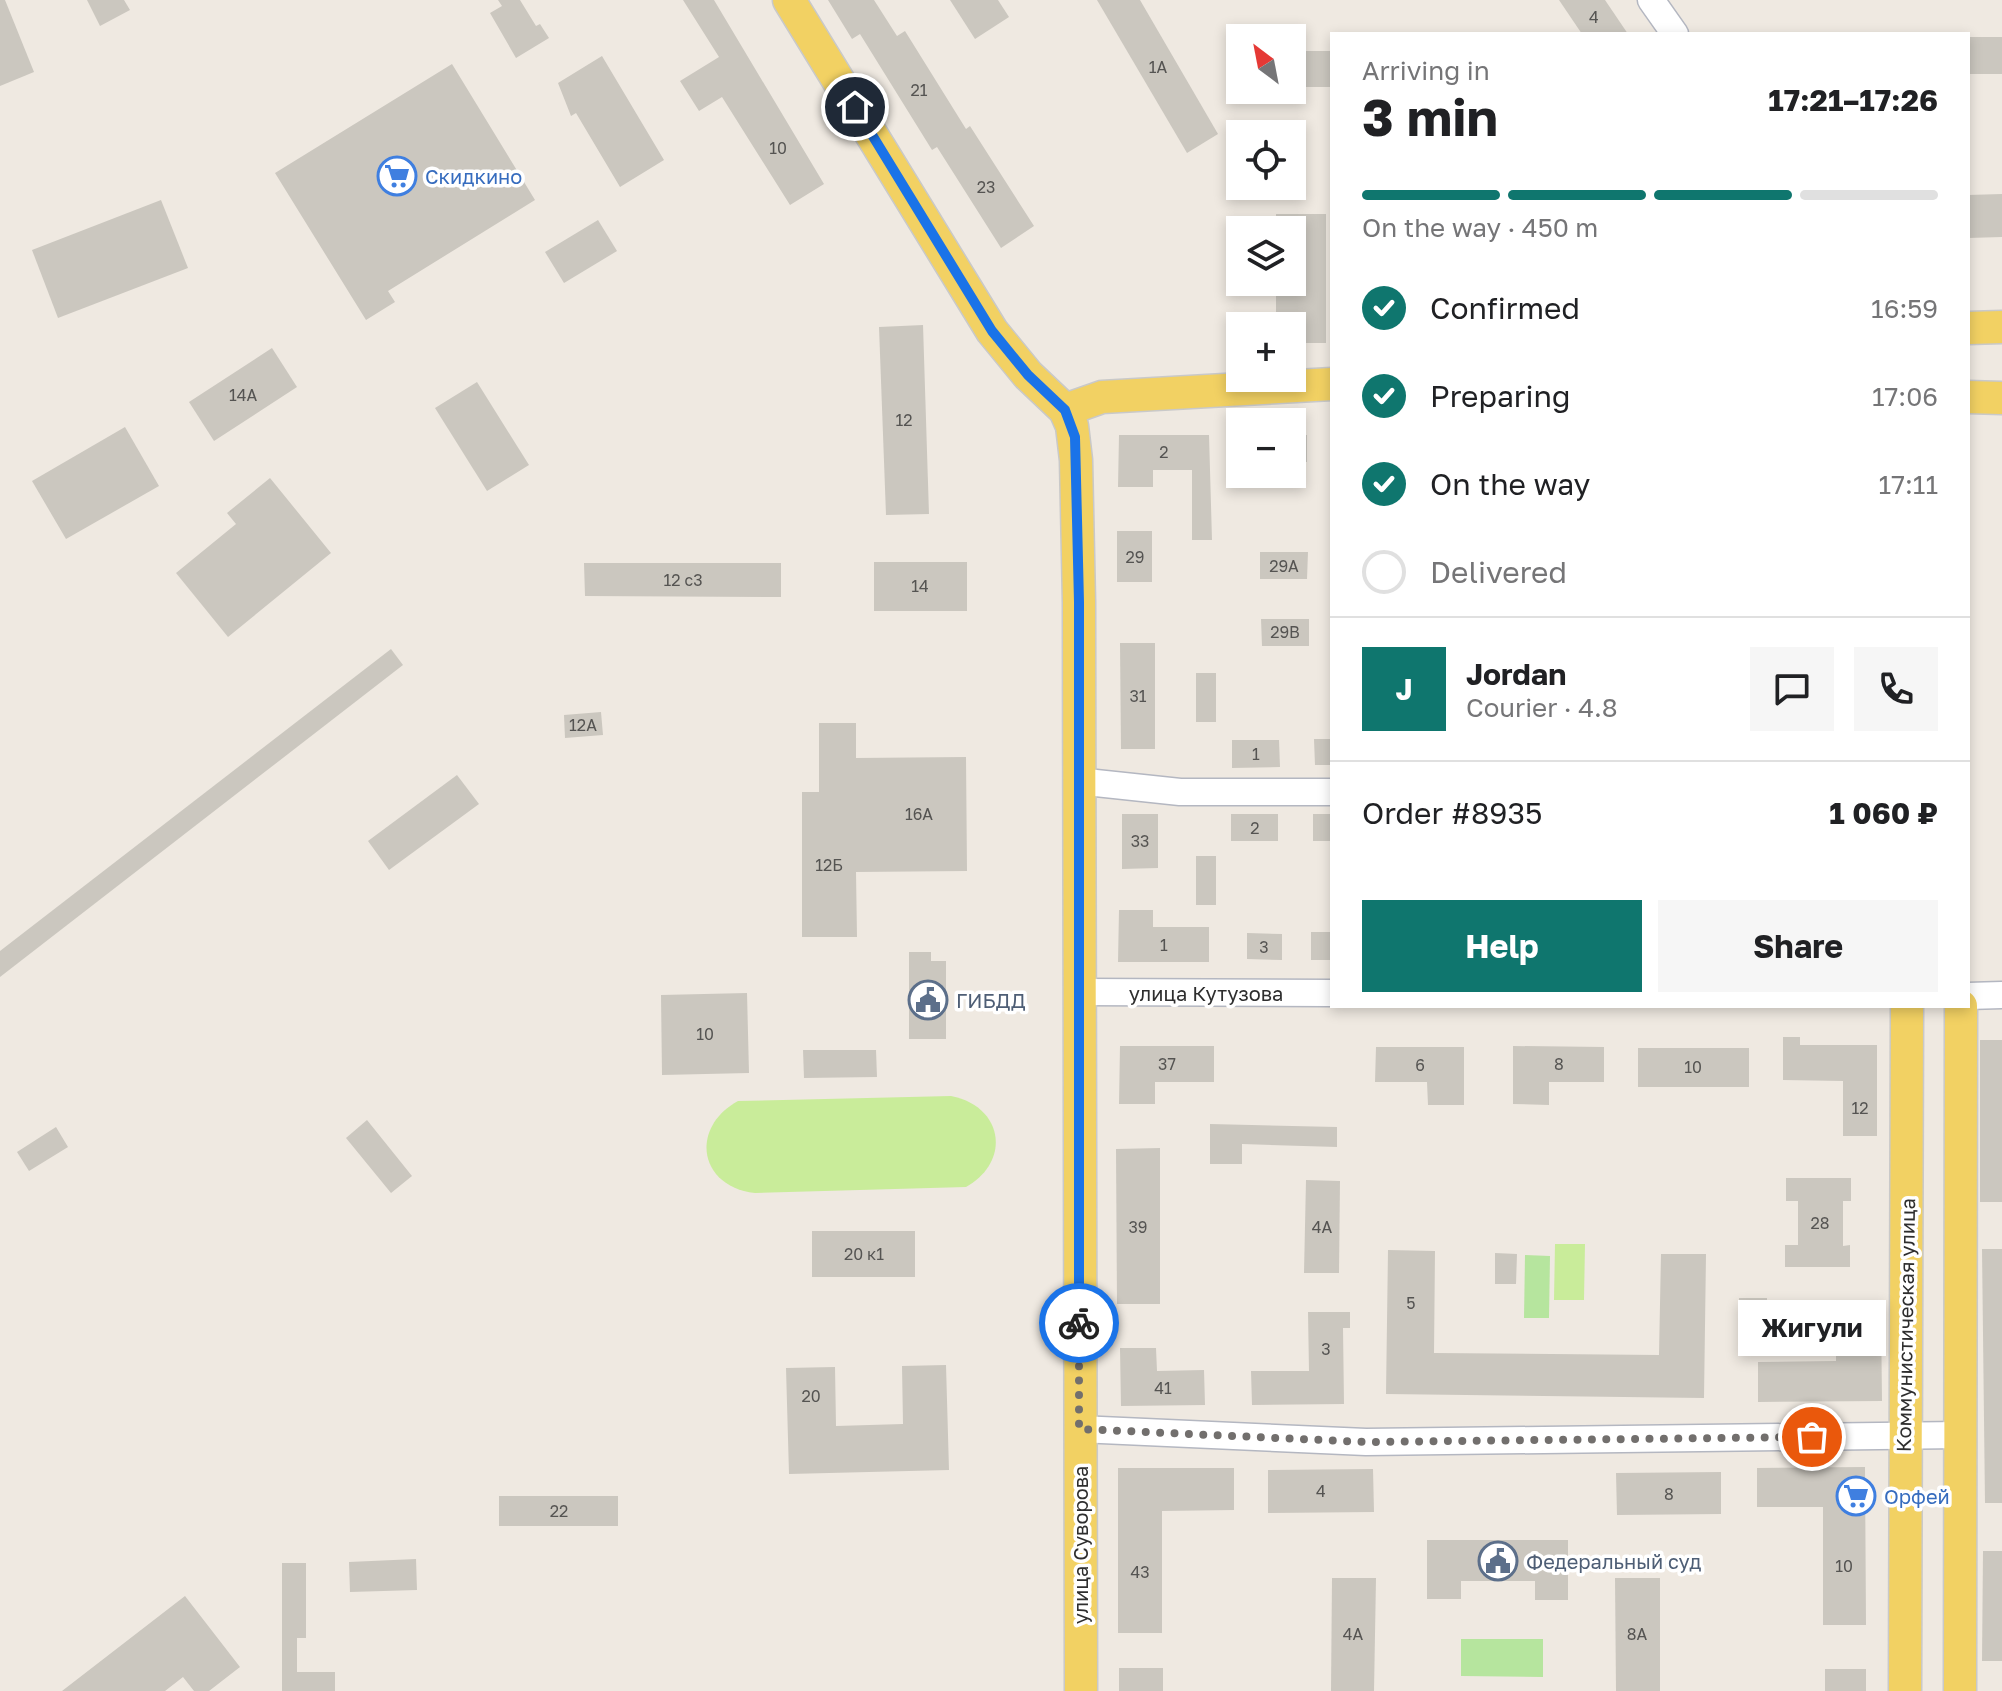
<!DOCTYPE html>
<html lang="en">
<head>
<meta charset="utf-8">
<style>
  :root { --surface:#fff; --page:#f6f6f6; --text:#202124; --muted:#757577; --line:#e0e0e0; --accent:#0f766e }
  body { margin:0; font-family:"Golos Text",sans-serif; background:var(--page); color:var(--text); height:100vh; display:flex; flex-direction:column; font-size:30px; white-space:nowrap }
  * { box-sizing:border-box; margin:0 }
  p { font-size:26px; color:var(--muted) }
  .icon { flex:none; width:44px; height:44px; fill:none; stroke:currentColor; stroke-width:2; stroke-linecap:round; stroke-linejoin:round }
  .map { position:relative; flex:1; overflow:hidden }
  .side { position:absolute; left:1330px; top:32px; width:640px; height:976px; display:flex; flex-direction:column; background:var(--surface); border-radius:0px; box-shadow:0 4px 12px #0003 }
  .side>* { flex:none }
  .needle { width:52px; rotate:328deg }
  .controls { position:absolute; left:1226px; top:24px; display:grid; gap:16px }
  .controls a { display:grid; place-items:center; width:80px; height:80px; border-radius:0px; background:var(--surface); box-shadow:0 4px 12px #0003; font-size:40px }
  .pin { position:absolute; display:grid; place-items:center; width:68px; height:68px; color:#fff; margin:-34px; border:4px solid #fff; border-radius:50%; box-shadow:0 2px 8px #0007 }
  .courier { position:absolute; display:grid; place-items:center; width:80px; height:80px; margin:-40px; border:6px solid #1a73e8; border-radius:50%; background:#fff; color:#222; box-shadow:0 2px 10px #0007 }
  .bubble { position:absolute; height:56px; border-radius:0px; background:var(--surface); box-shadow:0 4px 12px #0003; font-size:26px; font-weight:700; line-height:56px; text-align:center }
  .headline em { font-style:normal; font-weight:700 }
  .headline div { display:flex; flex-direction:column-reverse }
  .headline { display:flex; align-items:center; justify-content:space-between; height:136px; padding:0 32px }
  h1 { font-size:52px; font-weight:700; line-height:60px }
  .bar { display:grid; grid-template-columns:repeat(4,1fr); gap:12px 8px; align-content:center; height:96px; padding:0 32px }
  .bar i { height:10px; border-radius:6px; background:var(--line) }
  .bar .on { background:var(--accent) }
  .bar p { grid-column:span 4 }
  .line { display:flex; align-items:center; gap:20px; padding:0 32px; border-top:2px solid var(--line) }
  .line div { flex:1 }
  .round { display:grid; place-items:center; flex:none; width:84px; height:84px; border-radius:0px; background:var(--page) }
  ol { padding:0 32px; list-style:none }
  li { display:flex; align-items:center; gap:24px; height:88px }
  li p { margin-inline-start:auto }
  li .icon { padding:8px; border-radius:50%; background:var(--accent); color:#fff; stroke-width:4 }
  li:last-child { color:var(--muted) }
  li i { width:44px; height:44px; border:4px solid var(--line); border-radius:50% }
  .button { display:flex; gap:16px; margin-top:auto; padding:16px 32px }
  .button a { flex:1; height:92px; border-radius:0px; background:var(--accent); color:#fff; font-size:32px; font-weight:700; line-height:92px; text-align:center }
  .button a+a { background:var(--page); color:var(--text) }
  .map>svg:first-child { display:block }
</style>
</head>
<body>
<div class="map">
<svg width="2002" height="1691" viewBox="0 0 2002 1691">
  <rect width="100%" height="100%" fill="#efe9e1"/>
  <!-- green -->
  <g fill="#b6e59e">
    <path d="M1525 1255 1550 1256 1549 1318H1524Z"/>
    <path d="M1461 1639H1543V1677L1461 1676Z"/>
  </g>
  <!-- pitch -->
  <g fill="#c9ec9a">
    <path d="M951 1096C1003 1106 1012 1161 966 1187L755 1193C699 1187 689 1128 738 1101Z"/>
    <path d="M1555 1244H1585L1584 1300H1554Z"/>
  </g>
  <!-- building -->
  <g fill="#cbc7bf">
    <path d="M0 0H5L34 72 0 86Z"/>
    <path d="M87 0H124L130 10 100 26Z"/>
    <path d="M498 0H520L536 26 540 24 549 38 516 58 490 13 502 6Z"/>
    <path d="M683 0H714L824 184 790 205 722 97 699 111 680 81 719 57Z"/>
    <path d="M828 0H874L897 36 905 31 966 129 970 126 1034 226 1001 248 937 147 932 150 860 34 852 39Z"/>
    <path d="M950 0H998L1009 17 975 39Z"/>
    <path d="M1097 0H1140L1218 134 1187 153Z"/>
    <path d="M1559 0H1605L1628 34H1582Z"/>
    <rect x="1968" y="37" width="34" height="37"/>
    <rect x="1292" y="51" width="40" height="36"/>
    <path d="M602 56 664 160 620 187 576 113 571 116 558 83Z"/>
    <path d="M452 64 535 200 388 291 395 302 366 320 275 173Z"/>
    <path d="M2002 194V237L1968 238V195Z"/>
    <path d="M161 200 188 268 58 318 32 250Z"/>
    <path d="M1276 214H1326V343H1292V326H1276V282H1292V230H1276Z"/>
    <path d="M598 220 617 251 564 283 545 252Z"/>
    <path d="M923 325 929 514 886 515 879 327Z"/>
    <path d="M272 348 297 387 214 441 189 402Z"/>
    <path d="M477 382 529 465 487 491 435 408Z"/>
    <path d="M125 427 159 486 66 539 32 481Z"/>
    <path d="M1119 435H1209L1212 540H1192V470H1153V487H1118Z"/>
    <rect x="1292" y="435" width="15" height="27"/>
    <path d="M270 478 331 553 228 637 176 573 236 524 227 513Z"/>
    <rect x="1117" y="531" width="35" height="51"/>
    <path d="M1260 552H1308L1307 579H1260Z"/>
    <rect x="874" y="562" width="93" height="49"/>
    <path d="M584 563H781V597L585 596Z"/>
    <path d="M1261 619H1309V646H1262Z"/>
    <path d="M1120 643H1155V749H1121Z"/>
    <path d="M391 649 403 665 0 977V951Z"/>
    <rect x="1196" y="673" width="20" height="49"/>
    <path d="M601 712 603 735 565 738 564 715Z"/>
    <path d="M819 723H856V758L966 757 967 871 856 872 857 937H802V792H819Z"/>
    <path d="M1314 739H1332V765H1315Z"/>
    <path d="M1232 740H1279L1280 767 1232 768Z"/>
    <path d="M457 775 479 804 389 870 368 841Z"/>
    <path d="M1122 814H1158V868L1122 869Z"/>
    <rect x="1231" y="814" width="47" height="27"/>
    <rect x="1313" y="814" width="19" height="27"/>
    <rect x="1196" y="856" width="20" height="49"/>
    <path d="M1119 910H1153V927H1209V962H1118Z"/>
    <rect x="1311" y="932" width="21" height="28"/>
    <path d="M1247 933 1282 934V960L1247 959Z"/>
    <path d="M909 952H931V961H946V1039H909Z"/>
    <path d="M747 993 749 1073 662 1075 661 995Z"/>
    <path d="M1783 1037H1800V1045H1877V1136H1843V1081L1783 1080Z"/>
    <rect x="1980" y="1040" width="22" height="162"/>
    <path d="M1120 1046H1214V1082H1155V1104H1119Z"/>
    <path d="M1513 1046 1604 1047V1082H1549V1105L1513 1104Z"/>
    <path d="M1376 1047H1464V1105H1428L1427 1082H1375Z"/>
    <rect x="1638" y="1048" width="111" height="39"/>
    <path d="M803 1050H876L877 1077 804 1078Z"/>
    <path d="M367 1120 412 1176 391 1193 346 1138Z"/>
    <path d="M1210 1124 1337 1127V1147L1242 1144V1164H1210Z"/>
    <path d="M56 1127 68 1147 29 1171 17 1152Z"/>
    <path d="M1160 1148V1304H1117L1116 1149Z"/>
    <path d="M1786 1178H1851V1201H1843V1246L1850 1245V1267H1785V1245H1798V1201H1786Z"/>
    <path d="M1306 1180 1340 1181 1339 1273H1304Z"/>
    <rect x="812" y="1231" width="103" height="46"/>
    <path d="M1982 1249H2002V1503H1985Z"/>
    <path d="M1388 1250 1435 1251 1434 1353 1659 1355 1661 1254H1706L1704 1398 1386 1394Z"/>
    <path d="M1495 1253 1517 1254 1516 1284H1495Z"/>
    <rect x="1739" y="1298" width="28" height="52"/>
    <path d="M1308 1312H1350V1328H1343L1344 1404 1252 1405 1251 1371H1309Z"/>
    <path d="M1881 1313 1882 1401 1758 1402V1362L1836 1361V1314Z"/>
    <path d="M1120 1348H1156L1157 1371 1204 1370 1205 1405 1121 1406Z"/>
    <path d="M946 1365 949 1470 789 1474 786 1368 835 1367 836 1426 903 1424 902 1366Z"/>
    <path d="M1865 1467 1866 1625H1823V1507H1757V1468Z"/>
    <path d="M1118 1468H1234V1510L1162 1511V1633H1118Z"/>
    <path d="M1373 1469 1374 1512 1268 1513V1470Z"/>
    <path d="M1721 1472V1514L1617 1515 1616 1473Z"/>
    <rect x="499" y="1496" width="119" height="30"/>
    <path d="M1427 1540H1568V1600H1535V1581H1461V1599H1427Z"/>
    <path d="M1983 1551H2002V1661H1982Z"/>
    <path d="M416 1559 417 1590 350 1592 349 1562Z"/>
    <path d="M282 1563H306V1638H297V1672H335V1691H282Z"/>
    <path d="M1332 1578H1376L1374 1691H1331Z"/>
    <path d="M1615 1578H1660V1691H1616Z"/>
    <path d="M185 1596 240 1667 209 1691H194L183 1677 165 1691H62Z"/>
    <rect x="1119" y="1668" width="44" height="23"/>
    <rect x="1825" y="1669" width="41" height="22"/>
  </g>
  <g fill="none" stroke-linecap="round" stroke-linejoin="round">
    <defs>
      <g id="minor">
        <path d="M1651 0 1675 34"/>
        <path d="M1077 781 1180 792H1332"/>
        <path d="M1080 992 1332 993"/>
        <path d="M1968 996 2002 995"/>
        <path d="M1079 1429 1366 1442 1960 1435"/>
      </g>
      <g id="major">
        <path d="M789 0 992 331 1028 375 1065 410 1072 426 1076 460 1079 602 1081 1691"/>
        <path d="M1968 328 2002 327"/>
        <path d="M1968 397 2002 398"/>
        <path d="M1065 410 1102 397 1332 384"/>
        <path d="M1905 1691 1907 1006"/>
        <path d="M1960 1691 1961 1006"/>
      </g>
    </defs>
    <!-- minor casing -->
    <use href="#minor" stroke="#b4b7c1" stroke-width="29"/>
    <!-- major casing -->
    <use href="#major" stroke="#c9c9c9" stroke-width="35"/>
    <!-- minor -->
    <use href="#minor" stroke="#fff" stroke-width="26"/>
    <!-- major -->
    <use href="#major" stroke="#f2d163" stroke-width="32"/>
  </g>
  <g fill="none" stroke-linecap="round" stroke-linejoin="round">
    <!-- done -->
    <path stroke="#726f6d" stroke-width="8" stroke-dasharray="0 14.4" d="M1079 1323V1429L1366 1442 1812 1437"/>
    <!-- route -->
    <path stroke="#1a73e8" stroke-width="10" d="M855 107 992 331 1028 375 1065 410 1075 437 1079 602V1323"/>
  </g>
  <!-- icons -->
  <defs>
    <symbol id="supermarket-ring" viewBox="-11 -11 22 22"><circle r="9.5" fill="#fff" stroke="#3f7fe0" stroke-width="1.5"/><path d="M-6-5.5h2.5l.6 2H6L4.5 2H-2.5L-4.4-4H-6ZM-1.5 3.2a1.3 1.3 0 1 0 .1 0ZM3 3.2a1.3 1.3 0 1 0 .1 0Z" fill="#3f7fe0"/></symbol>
    <symbol id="civic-ring" viewBox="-11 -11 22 22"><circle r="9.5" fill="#fff" stroke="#5c6f8a" stroke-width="1.5"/><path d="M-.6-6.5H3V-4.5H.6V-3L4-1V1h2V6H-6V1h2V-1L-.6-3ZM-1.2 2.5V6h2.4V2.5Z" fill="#5c6f8a"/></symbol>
  </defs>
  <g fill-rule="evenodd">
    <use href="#supermarket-ring" x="375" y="154" width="44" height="44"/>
    <use href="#civic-ring" x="906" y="978" width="44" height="44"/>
    <use href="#supermarket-ring" x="1834" y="1474" width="44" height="44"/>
    <use href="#civic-ring" x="1476" y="1539" width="44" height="44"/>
  </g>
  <g text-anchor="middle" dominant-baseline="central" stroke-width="7" stroke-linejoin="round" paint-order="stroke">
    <!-- number labels -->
    <g font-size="16" fill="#555452">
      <text x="1594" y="17">4</text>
      <text x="1158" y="67">1А</text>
      <text x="919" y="90">21</text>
      <text x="778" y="148">10</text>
      <text x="986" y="187">23</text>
      <text x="243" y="395">14А</text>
      <text x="904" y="420">12</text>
      <text x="1164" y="452">2</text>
      <text x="1135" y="557">29</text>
      <text x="1284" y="566">29А</text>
      <text x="683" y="580">12 с3</text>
      <text x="920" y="586">14</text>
      <text x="1285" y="632">29В</text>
      <text x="1138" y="696">31</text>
      <text x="583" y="725">12А</text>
      <text x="1256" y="754">1</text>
      <text x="919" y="814">16А</text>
      <text x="1255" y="828">2</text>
      <text x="1140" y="841">33</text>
      <text x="829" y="865">12Б</text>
      <text x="1164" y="945">1</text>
      <text x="1264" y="947">3</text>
      <text x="705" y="1034">10</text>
      <text x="1167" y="1064">37</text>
      <text x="1559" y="1064">8</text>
      <text x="1420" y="1065">6</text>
      <text x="1693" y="1067">10</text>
      <text x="1860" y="1108">12</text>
      <text x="1820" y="1223">28</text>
      <text x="1138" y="1227">39</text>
      <text x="1322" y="1227">4А</text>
      <text x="864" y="1254">20 к1</text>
      <text x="1411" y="1303">5</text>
      <text x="1326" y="1349">3</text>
      <text x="1163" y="1388">41</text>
      <text x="811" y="1396">20</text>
      <text x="1321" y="1491">4</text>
      <text x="1669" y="1494">8</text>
      <text x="559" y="1511">22</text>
      <text x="1844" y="1566">10</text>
      <text x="1140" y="1572">43</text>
      <text x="1353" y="1634">4А</text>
      <text x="1637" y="1634">8А</text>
    </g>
    <!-- shop labels -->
    <g font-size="20" fill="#366cbe" stroke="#fff" text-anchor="start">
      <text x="425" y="176">Скидкино</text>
      <text x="1884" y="1496">Орфей</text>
    </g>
    <!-- street labels -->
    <g font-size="20" fill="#2e2e2e" stroke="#fff">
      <text x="1206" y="993">улица Кутузова</text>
      <text transform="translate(1905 1325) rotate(-89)">Коммунистическая улица</text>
      <text transform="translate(1080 1545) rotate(-90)">улица Суворова</text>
    </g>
    <!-- service labels -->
    <g font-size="20" fill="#4e5e75" stroke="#fff" text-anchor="start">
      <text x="956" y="1000">ГИБДД</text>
      <text x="1526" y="1561">Федеральный суд</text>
    </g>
  </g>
</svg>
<div class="controls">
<a><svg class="needle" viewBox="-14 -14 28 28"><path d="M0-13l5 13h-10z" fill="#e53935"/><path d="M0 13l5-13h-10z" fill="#757577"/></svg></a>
<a><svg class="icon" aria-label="locate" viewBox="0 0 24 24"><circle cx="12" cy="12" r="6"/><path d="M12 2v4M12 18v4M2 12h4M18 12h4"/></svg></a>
<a><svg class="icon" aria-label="layers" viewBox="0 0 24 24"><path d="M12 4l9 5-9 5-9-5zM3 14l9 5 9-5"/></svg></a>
<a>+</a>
<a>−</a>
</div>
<div class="pin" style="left:1812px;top:1437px;background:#ea580c"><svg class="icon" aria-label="bag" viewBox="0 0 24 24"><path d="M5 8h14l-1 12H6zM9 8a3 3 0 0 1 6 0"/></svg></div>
<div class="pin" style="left:855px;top:107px;background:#1f2937"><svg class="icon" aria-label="home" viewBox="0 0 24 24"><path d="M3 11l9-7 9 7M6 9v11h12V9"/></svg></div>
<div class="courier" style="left:1079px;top:1323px"><svg class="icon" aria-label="bike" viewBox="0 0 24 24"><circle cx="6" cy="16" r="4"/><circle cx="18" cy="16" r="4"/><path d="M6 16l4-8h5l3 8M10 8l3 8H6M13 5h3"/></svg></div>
<div class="bubble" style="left:1738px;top:1300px;width:148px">Жигули</div>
<section class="side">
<div class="headline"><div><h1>3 min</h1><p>Arriving in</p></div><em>17:21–17:26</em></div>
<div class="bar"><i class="on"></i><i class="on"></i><i class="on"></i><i></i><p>On the way · 450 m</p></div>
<ol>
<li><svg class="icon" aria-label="check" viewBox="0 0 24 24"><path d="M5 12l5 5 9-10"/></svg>Confirmed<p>16:59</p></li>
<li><svg class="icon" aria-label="check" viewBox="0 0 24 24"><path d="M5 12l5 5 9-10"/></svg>Preparing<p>17:06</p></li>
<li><svg class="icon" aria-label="check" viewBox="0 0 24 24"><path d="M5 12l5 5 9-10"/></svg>On the way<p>17:11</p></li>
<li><i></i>Delivered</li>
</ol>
<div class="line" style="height:144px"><b class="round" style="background:var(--accent);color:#fff">J</b><div><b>Jordan</b><p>Courier · 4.8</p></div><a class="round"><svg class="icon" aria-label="chat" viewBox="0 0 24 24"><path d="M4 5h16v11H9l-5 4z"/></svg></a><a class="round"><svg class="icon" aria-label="phone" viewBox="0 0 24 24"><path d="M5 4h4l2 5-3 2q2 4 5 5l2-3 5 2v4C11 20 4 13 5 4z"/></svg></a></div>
<div class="line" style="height:104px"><div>Order #8935</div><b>1 060 ₽</b></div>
<div class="button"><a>Help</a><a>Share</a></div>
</section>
</div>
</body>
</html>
